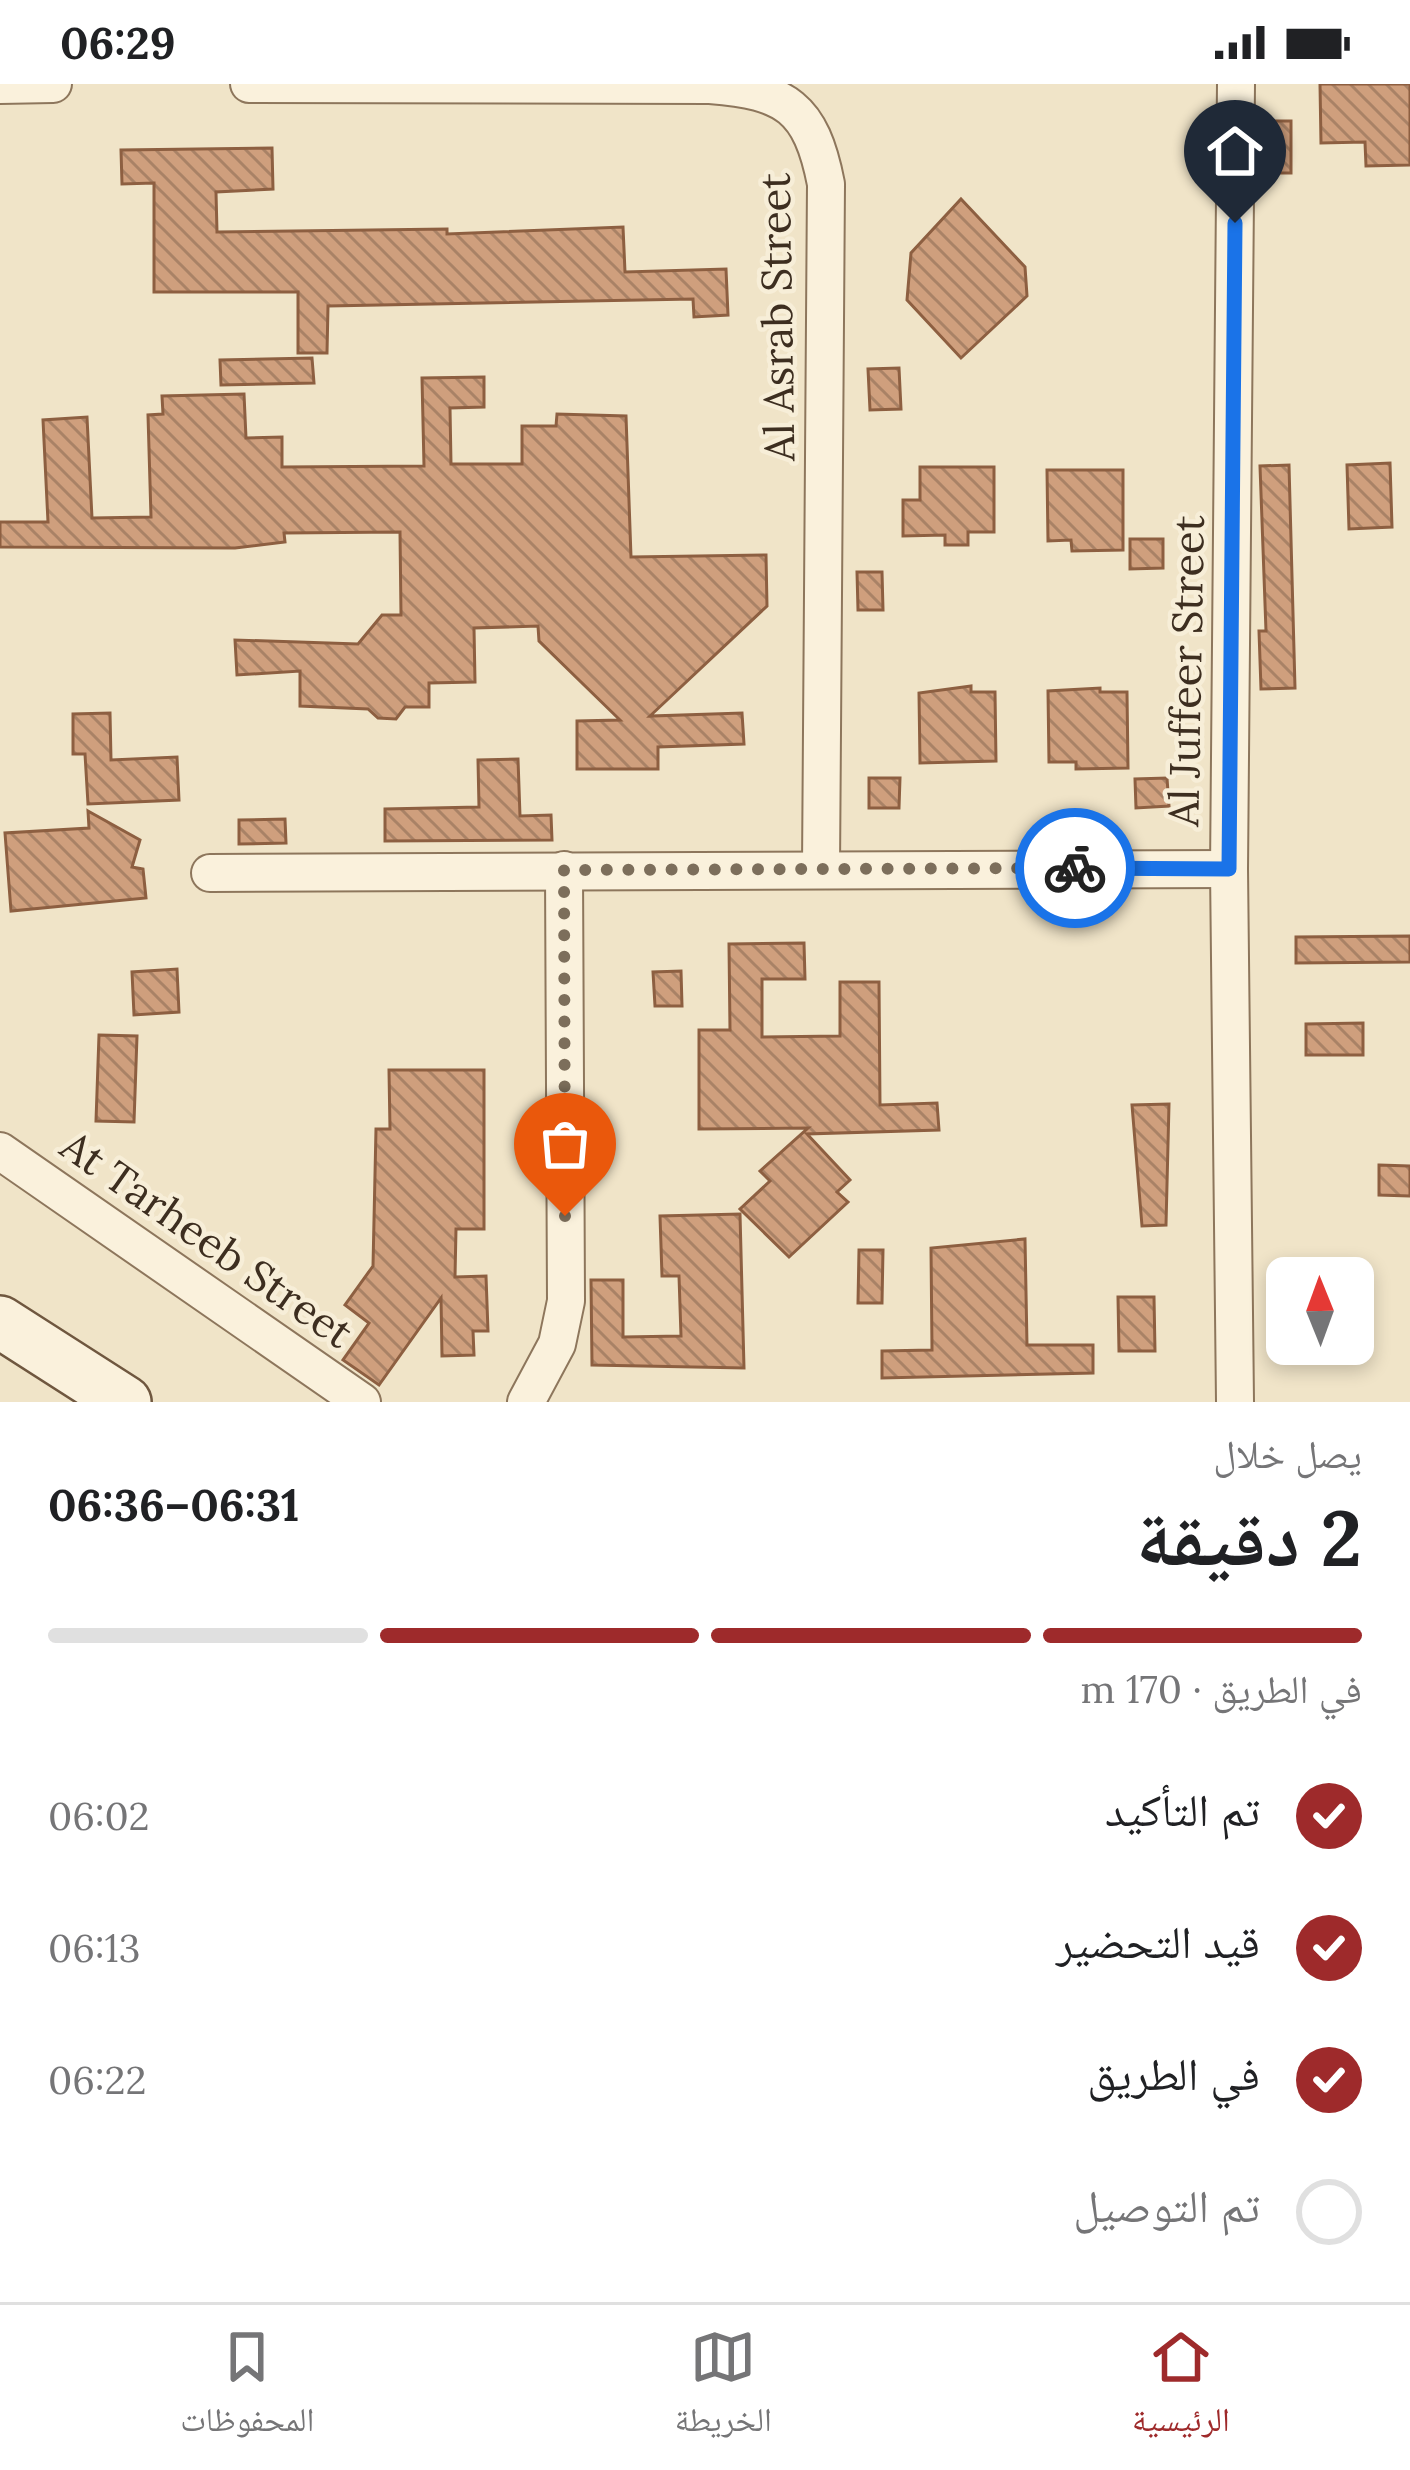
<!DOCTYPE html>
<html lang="ar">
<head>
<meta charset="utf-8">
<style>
  :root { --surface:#fff; --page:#f2f2f2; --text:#202124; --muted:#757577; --line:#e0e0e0; --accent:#9e2a2b }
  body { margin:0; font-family:Lora,"Noto Naskh Arabic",serif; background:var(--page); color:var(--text); direction:rtl; height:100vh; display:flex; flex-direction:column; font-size:45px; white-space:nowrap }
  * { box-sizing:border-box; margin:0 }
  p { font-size:39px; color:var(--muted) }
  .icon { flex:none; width:66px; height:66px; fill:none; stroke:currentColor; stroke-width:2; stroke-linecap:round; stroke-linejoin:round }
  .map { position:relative; height:1318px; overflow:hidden; direction:ltr }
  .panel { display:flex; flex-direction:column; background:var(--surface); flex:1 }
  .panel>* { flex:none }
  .needle { width:78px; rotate:359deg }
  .fabs { position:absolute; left:1266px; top:1173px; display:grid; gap:24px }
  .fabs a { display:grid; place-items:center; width:108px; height:108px; border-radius:18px; background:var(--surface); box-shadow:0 6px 18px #0003; font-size:60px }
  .pin { position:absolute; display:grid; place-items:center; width:102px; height:102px; color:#fff; margin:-123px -51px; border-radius:50% 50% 50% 0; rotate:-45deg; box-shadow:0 0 12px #0007 }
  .pin .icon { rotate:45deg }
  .courier { position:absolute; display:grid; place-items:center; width:120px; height:120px; margin:-60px; border:9px solid #1a73e8; border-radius:50%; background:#fff; color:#222; box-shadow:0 3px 15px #0007 }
  .summary em { font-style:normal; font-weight:700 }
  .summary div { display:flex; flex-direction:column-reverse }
  .summary { display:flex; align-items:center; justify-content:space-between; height:204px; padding:0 48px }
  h1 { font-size:78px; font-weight:700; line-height:90px }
  .bar { display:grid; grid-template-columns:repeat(4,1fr); gap:18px 12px; align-content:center; height:144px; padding:0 48px }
  .bar i { height:15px; border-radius:9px; background:var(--line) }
  .bar .selected { background:var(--accent) }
  .bar p { grid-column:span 4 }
  ol { padding:0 48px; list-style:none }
  li { display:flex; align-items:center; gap:36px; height:132px }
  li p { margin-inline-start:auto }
  li .icon { padding:12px; border-radius:50%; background:var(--accent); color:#fff; stroke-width:4 }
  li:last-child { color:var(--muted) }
  li i { width:66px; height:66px; border:6px solid var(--line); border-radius:50% }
  .status { display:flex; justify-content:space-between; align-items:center; height:84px; padding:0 60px; background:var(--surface); direction:ltr }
  .status svg { height:33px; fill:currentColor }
  .menu { display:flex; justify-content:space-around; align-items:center; height:168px; border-top:3px solid var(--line); background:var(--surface); font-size:33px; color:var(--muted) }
  .menu a { display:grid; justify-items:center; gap:6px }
  .menu .selected { color:var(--accent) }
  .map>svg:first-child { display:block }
</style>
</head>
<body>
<div class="status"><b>06:29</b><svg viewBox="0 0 49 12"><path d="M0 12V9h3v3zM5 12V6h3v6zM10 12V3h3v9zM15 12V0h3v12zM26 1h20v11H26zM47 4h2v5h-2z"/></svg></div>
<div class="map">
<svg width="1410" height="1318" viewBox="0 0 1410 1318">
  <defs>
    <pattern id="building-back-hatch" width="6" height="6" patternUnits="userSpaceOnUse" patternTransform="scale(3)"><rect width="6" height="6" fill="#cf9f7d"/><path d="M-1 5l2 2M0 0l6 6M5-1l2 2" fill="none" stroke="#a98266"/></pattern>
  </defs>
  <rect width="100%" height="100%" fill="#f0e4c8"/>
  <!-- building -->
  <g fill="url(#building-back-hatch)" stroke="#8d5f41" stroke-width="3">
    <path d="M1320 0H1410V81L1366 82 1365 58 1321 59Z"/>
    <rect x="1264" y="37" width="27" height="52"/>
    <path d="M272 64 273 105 216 108 217 148 447 145V150L623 143 625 188 726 185 728 231 694 233 693 215 328 222 327 269H298V208H154V99L122 100 121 66Z"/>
    <path d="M961 115 1025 183 1027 212 961 274 907 216 911 169Z"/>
    <path d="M312 274 314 299 221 301 220 276Z"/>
    <path d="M899 284 901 325 870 326 868 285Z"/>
    <path d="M484 293V323L450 324 451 380H522V342H556L557 330 626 332 631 473 766 471 767 522 650 632 742 629 744 660 658 663V685H577V637L620 636 539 557 538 542 474 544 475 598 429 599V623H405L396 635 378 634 368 625 300 622V587L237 591 235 556 358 560 382 531H401L400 448 284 449 285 458 235 464 0 463V438H48L43 336 87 333 92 434 151 433 148 331 163 330 162 312 244 310 246 354 282 353V383L424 382 422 294Z"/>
    <path d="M1390 379 1392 443 1349 445 1347 381Z"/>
    <path d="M1289 381 1295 604 1261 605 1259 547H1266L1260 382Z"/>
    <path d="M920 383H994V448H968V461H945V451L903 452V416H920Z"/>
    <path d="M1047 386H1123V466L1072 467 1071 456 1048 457Z"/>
    <path d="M1130 455H1163V484L1130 485Z"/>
    <path d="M857 488H882L883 526H858Z"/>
    <path d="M971 602V608H995L996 677 920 679 919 609Z"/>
    <path d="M1100 604V608H1127L1128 684 1076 685V678H1049L1048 607Z"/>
    <path d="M110 629 111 676 177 673 179 716 88 720 85 670H73V630Z"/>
    <path d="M518 675 520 732 551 731 552 756 385 757V725L479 723 478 676Z"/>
    <path d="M869 694H900L899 724H869Z"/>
    <path d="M1167 694 1169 722 1136 724 1135 695Z"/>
    <path d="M88 727 140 756 132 783 143 785 146 814 11 827 5 749 89 744Z"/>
    <path d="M285 735 286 759 239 760V736Z"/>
    <path d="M1410 852V878L1296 879V853Z"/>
    <path d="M804 859 805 895H762V953L840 952V898H879L880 1021 937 1019 939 1046 807 1050 850 1096 837 1108 848 1118 789 1173 740 1125 770 1097 760 1087 808 1044 699 1045V946H730L729 860Z"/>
    <path d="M177 885 179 928 134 931 132 888Z"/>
    <path d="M681 887 682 922H655L653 888Z"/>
    <path d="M1363 939V971H1306V940Z"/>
    <path d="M99 951 137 952 134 1038 96 1037Z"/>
    <path d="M389 986H484V1145H456L455 1193 486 1192 488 1247H473L474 1271 442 1272 441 1214 379 1301 343 1276 369 1239 345 1221 373 1182 376 1045H390Z"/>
    <path d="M1169 1020 1166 1141 1142 1142 1132 1021Z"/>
    <path d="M1379 1081 1410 1082V1112L1379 1111Z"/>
    <path d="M740 1130 744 1284 592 1281 591 1196H623V1253L681 1252 679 1192H662L660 1132Z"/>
    <path d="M1025 1155 1027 1261H1093V1289L882 1294V1267L932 1266 931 1164Z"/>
    <path d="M859 1166H883L882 1219H858Z"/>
    <path d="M1118 1213H1154L1155 1267H1119Z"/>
  </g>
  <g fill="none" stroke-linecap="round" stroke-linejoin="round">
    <defs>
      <g id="street">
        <path d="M249 0 710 1C786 7 811 23 826 100L821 784"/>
        <path d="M0 1 53 0"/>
        <path d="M210 789 1229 785"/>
        <path d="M0 1067 362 1318"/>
        <path d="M526 1318 557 1260 566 1217 564 786"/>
        <path d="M1235 1318 1229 785 1236 0"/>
      </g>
      <path id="secondary" d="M0 1238 125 1318"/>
    </defs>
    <!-- street casing -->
    <use href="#street" stroke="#8d765c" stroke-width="40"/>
    <!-- secondary casing -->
    <use href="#secondary" stroke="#6f573f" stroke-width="56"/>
    <!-- street -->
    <use href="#street" stroke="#faf1dc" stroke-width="36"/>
    <!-- secondary -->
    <use href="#secondary" stroke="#faf1dc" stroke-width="51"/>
  </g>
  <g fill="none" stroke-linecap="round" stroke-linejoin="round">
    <!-- done -->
    <path stroke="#7c6e5b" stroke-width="12" stroke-dasharray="0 21.6" d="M565 1132 564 786 1075 784"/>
    <!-- route -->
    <path stroke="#1a73e8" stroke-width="15" d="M1075 784 1229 785 1235 139"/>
  </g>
  <g text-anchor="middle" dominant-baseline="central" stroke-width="9" stroke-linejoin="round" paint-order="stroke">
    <!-- street labels -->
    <g font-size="42" fill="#3d2e20" stroke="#f7eed8">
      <text transform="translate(777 233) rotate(-91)">Al Asrab Street</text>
      <text transform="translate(1186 587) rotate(-89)">Al Juffeer Street</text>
      <text transform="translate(207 1155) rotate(35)">At Tarheeb Street</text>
    </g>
  </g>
</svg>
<div class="fabs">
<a><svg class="needle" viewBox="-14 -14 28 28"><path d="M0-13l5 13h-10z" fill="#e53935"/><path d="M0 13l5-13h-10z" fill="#757577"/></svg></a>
</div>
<div class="pin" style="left:565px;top:1132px;background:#ea580c"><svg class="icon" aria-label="bag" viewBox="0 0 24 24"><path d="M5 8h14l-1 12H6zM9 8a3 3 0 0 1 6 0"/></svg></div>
<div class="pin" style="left:1235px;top:139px;background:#1f2937"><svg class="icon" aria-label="home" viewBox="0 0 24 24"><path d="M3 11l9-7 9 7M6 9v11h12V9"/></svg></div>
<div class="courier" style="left:1075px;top:784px"><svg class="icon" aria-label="bike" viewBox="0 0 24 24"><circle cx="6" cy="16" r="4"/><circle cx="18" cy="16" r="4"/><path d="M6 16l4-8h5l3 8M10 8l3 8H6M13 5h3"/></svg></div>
</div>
<section class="panel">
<div class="summary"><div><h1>2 دقيقة</h1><p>يصل خلال</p></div><em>06:31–06:36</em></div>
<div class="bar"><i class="selected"></i><i class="selected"></i><i class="selected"></i><i></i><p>في الطريق · 170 m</p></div>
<ol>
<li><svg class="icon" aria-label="check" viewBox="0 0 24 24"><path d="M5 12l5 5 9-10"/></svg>تم التأكيد<p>06:02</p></li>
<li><svg class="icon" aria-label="check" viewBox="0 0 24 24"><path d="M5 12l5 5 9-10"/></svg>قيد التحضير<p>06:13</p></li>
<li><svg class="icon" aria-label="check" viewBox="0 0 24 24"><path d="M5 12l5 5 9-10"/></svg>في الطريق<p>06:22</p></li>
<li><i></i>تم التوصيل</li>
</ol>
</section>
<nav class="menu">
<a class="selected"><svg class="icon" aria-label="home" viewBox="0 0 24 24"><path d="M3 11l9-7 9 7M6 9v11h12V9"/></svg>الرئيسية</a>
<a><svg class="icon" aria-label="map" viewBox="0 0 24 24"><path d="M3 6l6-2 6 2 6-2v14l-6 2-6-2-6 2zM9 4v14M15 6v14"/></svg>الخريطة</a>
<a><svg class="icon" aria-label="saved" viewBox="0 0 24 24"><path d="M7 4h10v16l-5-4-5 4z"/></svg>المحفوظات</a>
</nav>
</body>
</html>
